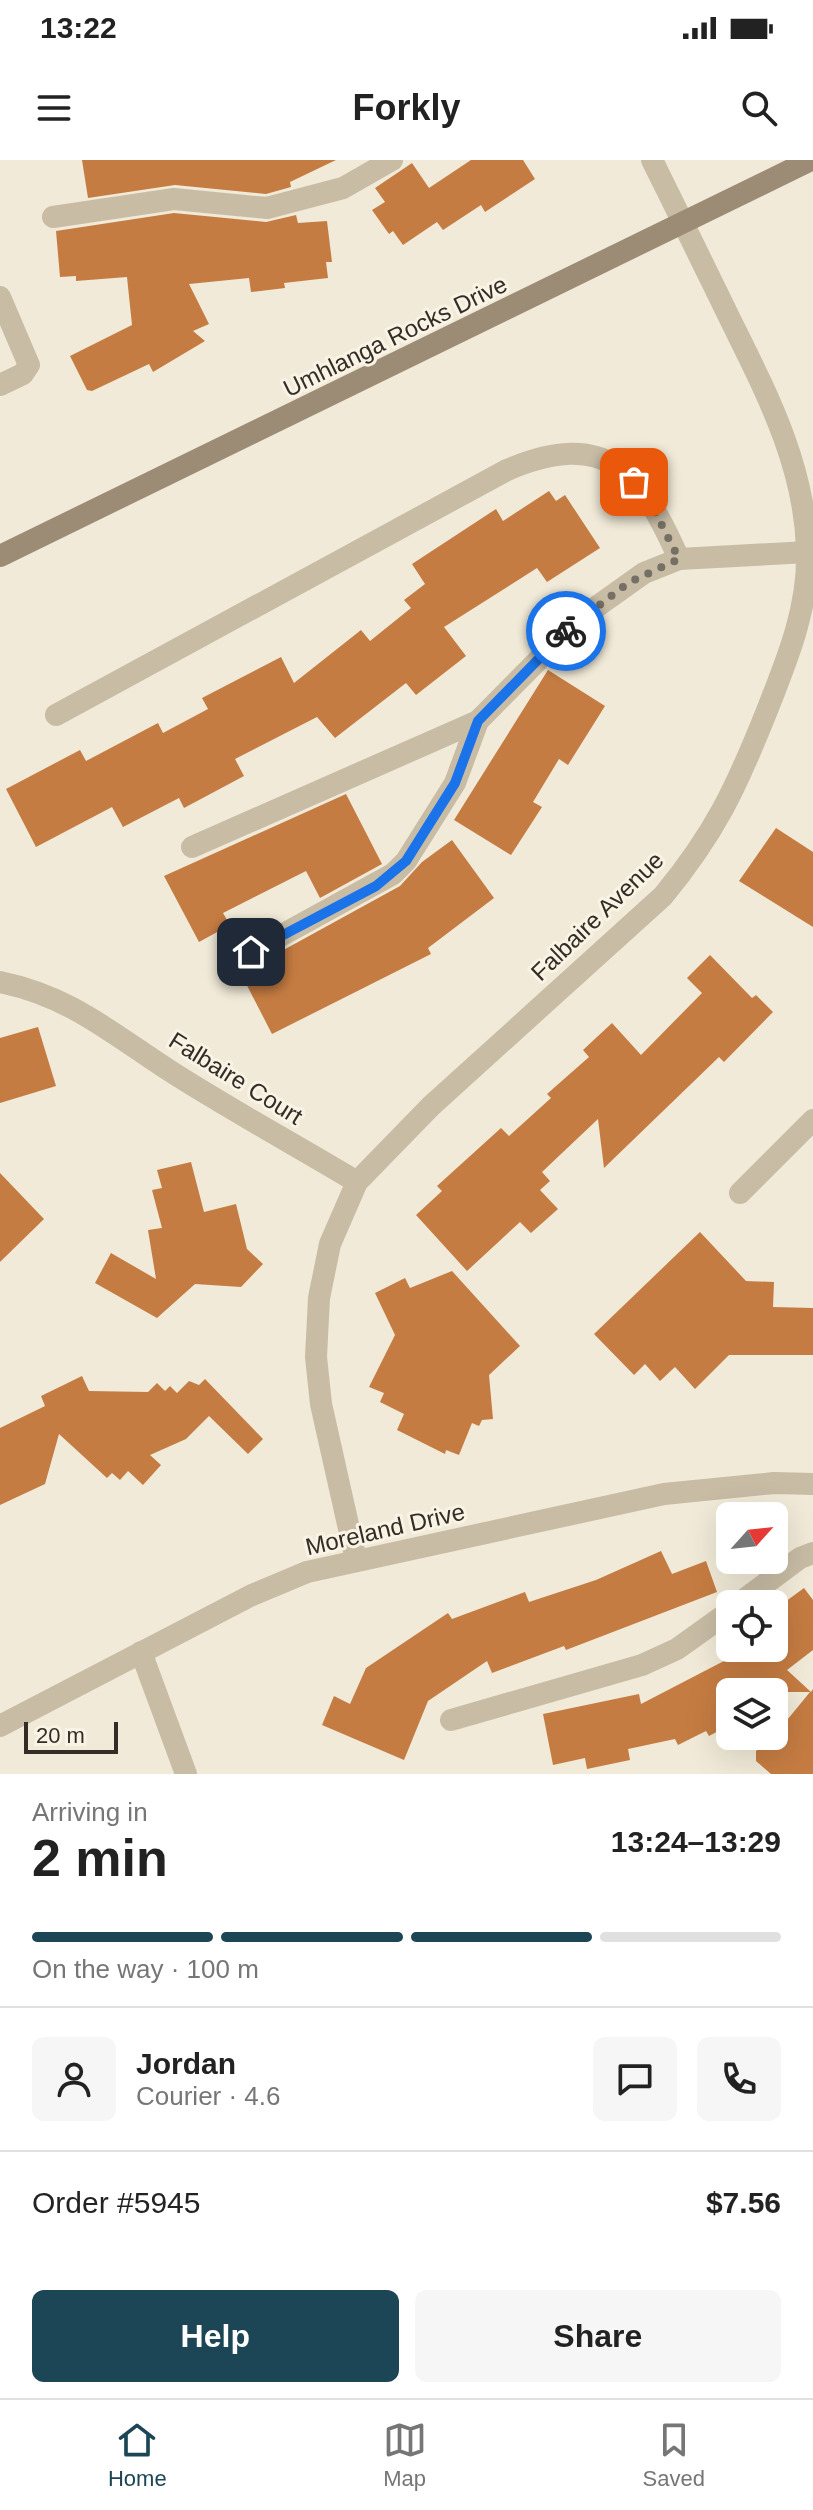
<!DOCTYPE html>
<html lang="en">
<head>
<meta charset="utf-8">
<style>
  :root { --surface:#fff; --page:#f6f6f6; --text:#222; --muted:#767676; --line:#e0e0e0; --accent:#1c4655 }
  body { margin:0; font-family:Helvetica,sans-serif; background:var(--page); color:var(--text); height:100vh; display:flex; flex-direction:column; font-size:30px; white-space:nowrap }
  * { box-sizing:border-box; margin:0 }
  p { font-size:26px; color:var(--muted) }
  .icon { flex:none; width:44px; height:44px; fill:none; stroke:currentColor; stroke-width:2; stroke-linecap:round; stroke-linejoin:round }
  .map { position:relative; height:1614px; overflow:hidden }
  .details { display:flex; flex-direction:column; background:var(--surface); flex:1 }
  .details>* { flex:none }
  .needle { width:52px; rotate:63deg }
  .fabs { position:absolute; left:716px; top:1342px; display:grid; gap:16px }
  .fabs a { display:grid; place-items:center; width:72px; height:72px; border-radius:12px; background:var(--surface); box-shadow:0 8px 32px #0002; font-size:40px }
  .scale { position:absolute; left:24px; bottom:20px; width:94px; box-sizing:border-box; padding-left:8px; border:4px solid #342d26; border-top:0; font-size:22px; line-height:28px; white-space:nowrap; color:#342d26; -webkit-text-stroke:6px #f9f3e5; paint-order:stroke }
  .pin { position:absolute; display:grid; place-items:center; width:68px; height:68px; color:#fff; margin:-34px; border-radius:16px; box-shadow:0 4px 12px #0006 }
  .courier { position:absolute; display:grid; place-items:center; width:80px; height:80px; margin:-40px; border:6px solid #1a73e8; border-radius:50%; background:#fff; color:#222; box-shadow:0 2px 10px #0007 }
  .head em { font-style:normal; font-weight:600 }
  .head div { display:flex; flex-direction:column-reverse }
  .head { display:flex; align-items:center; justify-content:space-between; height:136px; padding:0 32px }
  h1 { font-size:52px; font-weight:600; line-height:60px }
  .bar { display:grid; grid-template-columns:repeat(4,1fr); gap:12px 8px; align-content:center; height:96px; padding:0 32px }
  .bar i { height:10px; border-radius:6px; background:var(--line) }
  .bar .current { background:var(--accent) }
  .bar p { grid-column:span 4 }
  .line { display:flex; align-items:center; gap:20px; padding:0 32px; border-top:2px solid var(--line) }
  .line div { flex:1 }
  .round { display:grid; place-items:center; flex:none; width:84px; height:84px; border-radius:12px; background:var(--page) }
  .primary-button { display:flex; gap:16px; margin-top:auto; padding:16px 32px }
  .primary-button a { flex:1; height:92px; border-radius:12px; background:var(--accent); color:#fff; font-size:32px; font-weight:600; line-height:92px; text-align:center }
  .primary-button a+a { background:var(--page); color:var(--text) }
  .status { display:flex; justify-content:space-between; align-items:center; height:56px; padding:0 40px; background:var(--surface); direction:ltr }
  .status svg { height:22px; fill:currentColor }
  header { display:flex; justify-content:space-between; align-items:center; height:104px; padding:0 32px; background:var(--surface); font-size:36px; font-weight:600 }
  .tab-bar { display:flex; justify-content:space-around; align-items:center; height:112px; border-top:2px solid var(--line); background:var(--surface); font-size:22px; color:var(--muted) }
  .tab-bar a { display:grid; justify-items:center; gap:4px }
  .tab-bar .current { color:var(--accent) }
  .map>svg:first-child { display:block }
</style>
</head>
<body>
<div class="status"><b>13:22</b><svg viewBox="0 0 49 12"><path d="M0 12V9h3v3zM5 12V6h3v6zM10 12V3h3v9zM15 12V0h3v12zM26 1h20v11H26zM47 4h2v5h-2z"/></svg></div>
<header><svg class="icon" aria-label="menu" viewBox="0 0 24 24"><path d="M4 6h16M4 12h16M4 18h16"/></svg>Forkly<svg class="icon" aria-label="search" viewBox="0 0 24 24"><circle cx="10" cy="10" r="6"/><path d="M15 15l6 6"/></svg></header>
<div class="map">
<svg width="813" height="1614" viewBox="0 0 813 1614">
  <rect width="100%" height="100%" fill="#f1ead8"/>
  <!-- building -->
  <g fill="#c57c42">
    <path d="M82 0H336L290 22 291 27 266 34 175 25 88 38Z"/>
    <path d="M471 0H523L535 19 485 52 481 45 443 70 437 62 403 85 393 71 389 74 372 50 385 42 375 28 412 3 429 28Z"/>
    <path d="M174 53 266 62 296 55 298 63 327 61 332 102H326L328 118 284 123 285 128 251 132 249 118 189 124 209 164 193 171 205 181 153 212 149 204 92 231 87 230 70 196 132 165 127 117 76 121V116L60 117 56 71Z"/>
    <path d="M549 331 556 341 565 335 600 388 547 422 537 408 444 467 466 496 416 535 406 523 335 578 317 557 235 599 244 616 184 648 179 638 123 667 112 647 36 687 6 629 80 590 86 601 158 563 163 573 208 549 202 538 281 497 294 523 361 470 370 481 411 448 404 440 425 424 412 404 496 349 503 361Z"/>
    <path d="M548 510 605 546 568 605 559 599 533 642 542 647 511 695 454 660Z"/>
    <path d="M346 634 382 704 320 738 306 711 223 753 230 765 199 782 164 716Z"/>
    <path d="M776 668 813 692V767L739 721Z"/>
    <path d="M452 680 494 738 428 788 431 794 272 874 238 808 258 804 400 726 422 702Z"/>
    <path d="M710 795 752 838 756 835 773 852 724 902 719 897 604 1008 598 959 542 1012 550 1021 540 1030 558 1049 531 1073 520 1062 467 1111 416 1055 442 1031 437 1026 501 968 509 976 551 938 547 934 589 897 583 890 612 863 641 895 702 833 687 818Z"/>
    <path d="M38 867 56 926 0 943V878Z"/>
    <path d="M191 1002 204 1052 236 1044 247 1089 263 1104 241 1127 195 1124 157 1158 95 1123 111 1093 156 1119 148 1070 162 1068 152 1030 162 1028 157 1010Z"/>
    <path d="M0 1013 44 1059 0 1102Z"/>
    <path d="M700 1072 746 1121 774 1122 773 1147 813 1148V1195H729L695 1229 675 1207 660 1221 645 1204 634 1215 594 1174Z"/>
    <path d="M452 1111 520 1186 489 1215 493 1259 482 1260 479 1266 472 1263 459 1295 446 1290 445 1294 397 1270 404 1254 380 1242 384 1233 369 1227 395 1175 375 1133 405 1118 410 1128Z"/>
    <path d="M82 1216 89 1231 148 1232 157 1223 165 1231 170 1226 177 1233 189 1221 199 1225 205 1219 263 1279 248 1294 209 1256 186 1279 150 1295 161 1305 143 1325 128 1311 120 1320 112 1313 107 1318 59 1274 45 1324 0 1345V1268L45 1246 41 1236Z"/>
    <path d="M661 1391 672 1414 706 1401 717 1432 566 1490 564 1486 492 1513 487 1501 428 1541 404 1600 322 1565 334 1536 350 1544 366 1508 448 1453 452 1459 525 1432 529 1442 596 1420Z"/>
    <path d="M804 1428 813 1440V1490L787 1510 811 1532 813 1529V1614H771L756 1601V1591L774 1576 810 1532H730V1565L709 1576 706 1571 678 1585 675 1579 628 1589 630 1600 587 1609 585 1598 553 1605 543 1554 639 1534 641 1544 749 1488H774V1450Z"/>
  </g>
  <g fill="none" stroke-linecap="round" stroke-linejoin="round">
    <!-- minor -->
    <g stroke="#c8bca5" stroke-width="22">
      <path d="M53 57 174 39 267 48 343 28 392 0"/>
      <path d="M0 137 29 205 23 214 0 225"/>
      <path d="M56 555 507 310C606 268 640 311 679 399L808 392"/>
      <path d="M192 687 478 561"/>
      <path d="M251 792 393 714 406 701 455 623 478 561 578 460 644 413 679 399"/>
      <path d="M0 822C69 836 110 872 167 909 229 949 294 984 357 1022"/>
      <path d="M740 1033 813 960"/>
      <path d="M356 1400 321 1244 316 1197 319 1138 330 1084 357 1022 431 946 663 736C715 673 736 628 766 553 787 500 809 448 807 390 805 307 768 236 732 163 705 108 679 54 652 0"/>
      <path d="M738 1444 800 1398 813 1393"/>
      <path d="M141 1492 186 1614"/>
      <path d="M451 1560 642 1505 677 1489 730 1451"/>
      <path d="M0 1566 252 1435 307 1412 664 1334 774 1323 813 1324"/>
    </g>
    <!-- secondary -->
    <path stroke="#9c8c76" stroke-width="22" d="M0 396 811 0"/>
  </g>
  <g fill="none" stroke-linecap="round" stroke-linejoin="round">
    <!-- done -->
    <path stroke="#766f64" stroke-width="8" stroke-dasharray="0 14.4" d="M566 471 628 423 679 399 651 344 634 322"/>
    <!-- route -->
    <path stroke="#1a73e8" stroke-width="10" d="M251 792 376 726 406 701 455 623 478 561 566 471"/>
  </g>
  <g text-anchor="middle" dominant-baseline="central" stroke-width="6" stroke-linejoin="round" paint-order="stroke">
    <!-- street labels -->
    <g font-size="24" fill="#342d26" stroke="#f9f3e5">
      <text transform="translate(395 176) rotate(-26)">Umhlanga Rocks Drive</text>
      <text transform="translate(597 756) rotate(-44)">Falbaire Avenue</text>
      <text transform="translate(236 918) rotate(32)">Falbaire Court</text>
      <text transform="translate(385 1369) rotate(-13)">Moreland Drive</text>
    </g>
  </g>
</svg>
<div class="fabs">
<a><svg class="needle" viewBox="-14 -14 28 28"><path d="M0-13l5 13h-10z" fill="#e53935"/><path d="M0 13l5-13h-10z" fill="#767676"/></svg></a>
<a><svg class="icon" aria-label="locate" viewBox="0 0 24 24"><circle cx="12" cy="12" r="6"/><path d="M12 2v4M12 18v4M2 12h4M18 12h4"/></svg></a>
<a><svg class="icon" aria-label="layers" viewBox="0 0 24 24"><path d="M12 4l9 5-9 5-9-5zM3 14l9 5 9-5"/></svg></a>
</div>
<div class="scale">20 m</div>
<div class="pin" style="left:634px;top:322px;background:#ea580c"><svg class="icon" aria-label="bag" viewBox="0 0 24 24"><path d="M5 8h14l-1 12H6zM9 8a3 3 0 0 1 6 0"/></svg></div>
<div class="pin" style="left:251px;top:792px;background:#1f2937"><svg class="icon" aria-label="home" viewBox="0 0 24 24"><path d="M3 11l9-7 9 7M6 9v11h12V9"/></svg></div>
<div class="courier" style="left:566px;top:471px"><svg class="icon" aria-label="bike" viewBox="0 0 24 24"><circle cx="6" cy="16" r="4"/><circle cx="18" cy="16" r="4"/><path d="M6 16l4-8h5l3 8M10 8l3 8H6M13 5h3"/></svg></div>
</div>
<section class="details">
<div class="head"><div><h1>2 min</h1><p>Arriving in</p></div><em>13:24–13:29</em></div>
<div class="bar"><i class="current"></i><i class="current"></i><i class="current"></i><i></i><p>On the way · 100 m</p></div>
<div class="line" style="height:144px"><a class="round"><svg class="icon" aria-label="person" viewBox="0 0 24 24"><circle cx="12" cy="8" r="4"/><path d="M4 21q1-7 8-7t8 7"/></svg></a><div><b>Jordan</b><p>Courier · 4.6</p></div><a class="round"><svg class="icon" aria-label="chat" viewBox="0 0 24 24"><path d="M4 5h16v11H9l-5 4z"/></svg></a><a class="round"><svg class="icon" aria-label="phone" viewBox="0 0 24 24"><path d="M5 4h4l2 5-3 2q2 4 5 5l2-3 5 2v4C11 20 4 13 5 4z"/></svg></a></div>
<div class="line" style="height:104px"><div>Order #5945</div><b>$7.56</b></div>
<div class="primary-button"><a>Help</a><a>Share</a></div>
</section>
<nav class="tab-bar">
<a class="current"><svg class="icon" aria-label="home" viewBox="0 0 24 24"><path d="M3 11l9-7 9 7M6 9v11h12V9"/></svg>Home</a>
<a><svg class="icon" aria-label="map" viewBox="0 0 24 24"><path d="M3 6l6-2 6 2 6-2v14l-6 2-6-2-6 2zM9 4v14M15 6v14"/></svg>Map</a>
<a><svg class="icon" aria-label="saved" viewBox="0 0 24 24"><path d="M7 4h10v16l-5-4-5 4z"/></svg>Saved</a>
</nav>
</body>
</html>
